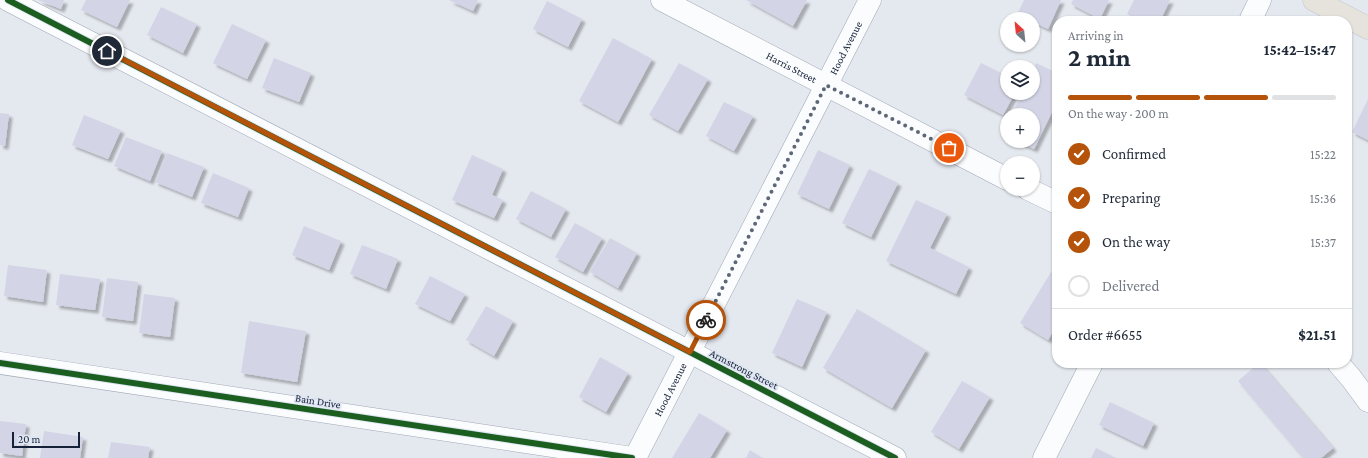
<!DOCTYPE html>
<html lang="en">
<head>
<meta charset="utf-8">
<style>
  :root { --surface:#fff; --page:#f6f6f7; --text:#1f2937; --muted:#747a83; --line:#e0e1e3; --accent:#b45309 }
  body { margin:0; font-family:"Crimson Pro",serif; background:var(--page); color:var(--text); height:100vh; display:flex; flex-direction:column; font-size:15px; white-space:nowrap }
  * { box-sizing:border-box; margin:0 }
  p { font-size:13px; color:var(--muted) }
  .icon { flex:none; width:22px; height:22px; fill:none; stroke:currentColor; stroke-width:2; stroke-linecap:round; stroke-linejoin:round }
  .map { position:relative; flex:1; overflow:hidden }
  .drawer { position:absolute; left:1052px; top:16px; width:300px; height:352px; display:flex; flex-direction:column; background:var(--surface); border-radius:16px; box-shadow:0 1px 3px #0004 }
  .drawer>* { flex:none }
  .needle { width:26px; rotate:333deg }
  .tools { position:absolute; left:1000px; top:12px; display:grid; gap:8px }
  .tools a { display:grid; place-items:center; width:40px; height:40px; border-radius:50%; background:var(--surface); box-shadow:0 1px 3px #0004; font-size:20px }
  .scale { position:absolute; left:12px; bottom:10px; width:68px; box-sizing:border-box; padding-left:4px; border:2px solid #152138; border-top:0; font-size:11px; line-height:14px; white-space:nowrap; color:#152138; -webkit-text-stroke:3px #e0e7f3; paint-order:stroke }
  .pin { position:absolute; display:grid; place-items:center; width:34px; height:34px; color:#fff; margin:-17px; border:2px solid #fff; border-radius:50%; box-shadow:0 1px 4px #0007 }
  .courier { position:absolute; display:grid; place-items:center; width:40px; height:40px; margin:-20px; border:3px solid #b45309; border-radius:50%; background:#fff; color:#222; box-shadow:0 1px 5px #0007 }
  .head em { font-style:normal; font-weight:700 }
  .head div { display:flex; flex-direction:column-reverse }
  .head { display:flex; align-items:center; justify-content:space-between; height:68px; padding:0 16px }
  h1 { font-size:26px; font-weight:700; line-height:30px }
  .bar { display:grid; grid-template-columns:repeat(4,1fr); gap:6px 4px; align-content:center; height:48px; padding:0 16px }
  .bar i { height:5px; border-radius:3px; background:var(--line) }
  .bar .selected { background:var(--accent) }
  .bar p { grid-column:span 4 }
  .line { display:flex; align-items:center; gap:10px; padding:0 16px; border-top:1px solid var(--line) }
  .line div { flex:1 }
  ol { padding:0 16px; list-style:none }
  li { display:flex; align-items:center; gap:12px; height:44px }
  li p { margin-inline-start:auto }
  li .icon { padding:4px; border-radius:50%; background:var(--accent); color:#fff; stroke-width:4 }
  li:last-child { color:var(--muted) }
  li i { width:22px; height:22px; border:2px solid var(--line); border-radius:50% }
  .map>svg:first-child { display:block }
</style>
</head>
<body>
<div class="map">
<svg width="1368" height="458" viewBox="0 0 1368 458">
  <defs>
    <filter id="shadow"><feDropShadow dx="3.5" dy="3.5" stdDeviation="1" flood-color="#0004"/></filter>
  </defs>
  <rect width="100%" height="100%" fill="#e4e8ef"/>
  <!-- building -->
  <g fill="#d3d5e6" filter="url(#shadow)">
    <path d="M38 0H64L61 9Z"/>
    <path d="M86 0H130L117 27 81 10Z"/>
    <path d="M449 0H478L473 11Z"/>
    <path d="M746 0H807L793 26Z"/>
    <path d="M1024 0H1061L1048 29 1033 22V19H1026L1017 15Z"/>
    <path d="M1073 0H1109L1100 19 1071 4Z"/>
    <path d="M1134 0H1170L1160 21H1140L1127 14Z"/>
    <path d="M547 1 582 19 568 47 533 29Z"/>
    <path d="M161 7 197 24 183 53 147 35Z"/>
    <path d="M232 24 266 40 247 79 213 63Z"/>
    <path d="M613 38 652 59 618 122 579 101Z"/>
    <path d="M274 58 311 73 299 102 262 88Z"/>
    <path d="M679 63 708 79 678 131 649 115Z"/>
    <path d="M981 63 1007 76V93H1015L1003 115 964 95Z"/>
    <path d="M1036 63 1057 73V102L1034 149 1016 141H1033V115H1011L1022 93H1033V70Z"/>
    <path d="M1368 99V140L1352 132Z"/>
    <path d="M724 102 753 116 734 151 706 136Z"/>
    <path d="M0 113 9 114 5 146 0 145Z"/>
    <path d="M84 115 121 130 108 159 72 145Z"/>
    <path d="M1007 123V136L1001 134Z"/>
    <path d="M126 137 162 151 150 181 114 166Z"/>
    <path d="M818 150 850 165 829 209 797 194Z"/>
    <path d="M167 153 204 167 192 197 155 182Z"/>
    <path d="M472 155 503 169 492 195 503 200 494 218 452 200Z"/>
    <path d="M869 169 898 183 871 237 842 223Z"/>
    <path d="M213 173 249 188 238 217 201 203Z"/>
    <path d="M531 191 566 209 551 237 516 219Z"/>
    <path d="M916 200 947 214 930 248 969 267 956 294 886 261Z"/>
    <path d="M575 223 602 238 583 272 555 257Z"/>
    <path d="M304 226 341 241 329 270 292 255Z"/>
    <path d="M610 238 637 253 618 288 590 272Z"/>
    <path d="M362 245 398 259 386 289 350 274Z"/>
    <path d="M8 265 47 270 43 302 4 296Z"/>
    <path d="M1051 272 1057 276V325L1048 340 1020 323Z"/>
    <path d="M60 274 100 279 95 310 56 305Z"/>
    <path d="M430 276 465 294 450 321 415 304Z"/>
    <path d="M107 278 138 282 133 321 102 317Z"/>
    <path d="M144 294 175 298 170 337 139 333Z"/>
    <path d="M797 299 827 312 802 367 772 353Z"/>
    <path d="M486 306 513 321 494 356 466 340Z"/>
    <path d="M857 309 926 350 892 408 823 368Z"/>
    <path d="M249 321 306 331 297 382 241 373Z"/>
    <path d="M600 357 628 373 606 412 579 397Z"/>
    <path d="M1259 363H1260L1333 448 1321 458H1303L1238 381Z"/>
    <path d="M962 381 990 397 959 449 931 432Z"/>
    <path d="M1110 402 1154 423 1143 446 1099 425Z"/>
    <path d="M699 413 727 430 710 458H672Z"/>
    <path d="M0 421 26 424 22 456 0 453Z"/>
    <path d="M44 431 83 437 80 458H40Z"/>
    <path d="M111 442 150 447 148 458H108Z"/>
    <path d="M1096 448 1116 458H1091Z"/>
    <path d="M750 450 762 458H746Z"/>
  </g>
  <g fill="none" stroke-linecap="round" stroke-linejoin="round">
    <defs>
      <g id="minor">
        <path d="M8 0 895 458"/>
        <path id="s1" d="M662 0 1007 179"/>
        <path d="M1250 21 1260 0"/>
        <path d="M1028 189 1057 203"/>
        <path d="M0 363 632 458"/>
        <path d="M1338 363 1351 378 1368 401"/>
        <path id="s2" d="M635 458 870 0"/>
        <path d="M1044 458 1092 363"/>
      </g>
      <path id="major" d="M1314 0 1368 28"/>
    </defs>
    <!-- minor casing -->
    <use href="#minor" stroke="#a0a8b6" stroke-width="23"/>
    <!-- major casing -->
    <use href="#major" stroke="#c2c6ce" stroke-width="23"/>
    <!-- minor -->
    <use href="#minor" stroke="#fbfcfd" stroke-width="22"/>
    <!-- major -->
    <use href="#major" stroke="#e6e3dd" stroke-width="22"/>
    <defs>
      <g id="cycleway">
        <path d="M8 0 895 458"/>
        <path d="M0 363 632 458"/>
      </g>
    </defs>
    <!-- cycleway casing -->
    <use href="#cycleway" stroke="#e0e7f3" stroke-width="8"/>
    <!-- cycleway -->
    <use href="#cycleway" stroke="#1b5e20" stroke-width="6"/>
  </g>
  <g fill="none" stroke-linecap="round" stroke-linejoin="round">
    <!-- done -->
    <path stroke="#5d6778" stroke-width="4" stroke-dasharray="0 7.2" d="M706 320 826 85 949 148"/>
    <!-- route -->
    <path stroke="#b45309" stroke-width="5" d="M107 51 690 352 706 320"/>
  </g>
  <g text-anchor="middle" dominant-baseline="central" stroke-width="3.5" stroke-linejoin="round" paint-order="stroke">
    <!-- street labels -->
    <g font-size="11" fill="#152138" stroke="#e0e7f3">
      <text stroke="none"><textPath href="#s2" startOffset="461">Hood Avenue</textPath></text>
      <text stroke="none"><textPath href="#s1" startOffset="146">Harris Street</textPath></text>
      <text transform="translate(744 369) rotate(27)">Armstrong Street</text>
      <text stroke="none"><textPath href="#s2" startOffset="77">Hood Avenue</textPath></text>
      <text transform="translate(318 401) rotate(9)">Bain Drive</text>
    </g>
  </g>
</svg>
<div class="tools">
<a><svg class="needle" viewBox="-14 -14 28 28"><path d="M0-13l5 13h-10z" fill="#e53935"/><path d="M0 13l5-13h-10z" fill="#747a83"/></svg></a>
<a><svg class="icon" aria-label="layers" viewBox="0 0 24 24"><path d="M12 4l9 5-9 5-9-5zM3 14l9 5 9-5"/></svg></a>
<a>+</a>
<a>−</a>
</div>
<div class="scale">20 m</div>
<div class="pin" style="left:949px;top:148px;background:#ea580c"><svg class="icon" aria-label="bag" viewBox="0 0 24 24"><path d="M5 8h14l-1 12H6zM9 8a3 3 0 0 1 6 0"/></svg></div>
<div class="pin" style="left:107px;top:51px;background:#1f2937"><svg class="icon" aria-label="home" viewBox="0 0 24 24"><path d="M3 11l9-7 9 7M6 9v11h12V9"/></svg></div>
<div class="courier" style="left:706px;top:320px"><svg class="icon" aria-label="bike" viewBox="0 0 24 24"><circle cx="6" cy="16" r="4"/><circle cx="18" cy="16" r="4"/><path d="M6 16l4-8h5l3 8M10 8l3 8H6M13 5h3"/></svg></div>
<section class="drawer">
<div class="head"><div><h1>2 min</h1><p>Arriving in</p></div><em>15:42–15:47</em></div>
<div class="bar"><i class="selected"></i><i class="selected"></i><i class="selected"></i><i></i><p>On the way · 200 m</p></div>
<ol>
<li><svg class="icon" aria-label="check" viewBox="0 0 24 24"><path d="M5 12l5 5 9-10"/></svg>Confirmed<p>15:22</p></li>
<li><svg class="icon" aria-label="check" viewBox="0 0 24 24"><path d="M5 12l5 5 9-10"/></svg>Preparing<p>15:36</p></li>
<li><svg class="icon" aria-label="check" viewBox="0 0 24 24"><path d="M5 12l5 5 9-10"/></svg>On the way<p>15:37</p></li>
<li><i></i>Delivered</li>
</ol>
<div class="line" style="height:52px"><div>Order #6655</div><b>$21.51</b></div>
</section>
</div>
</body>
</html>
